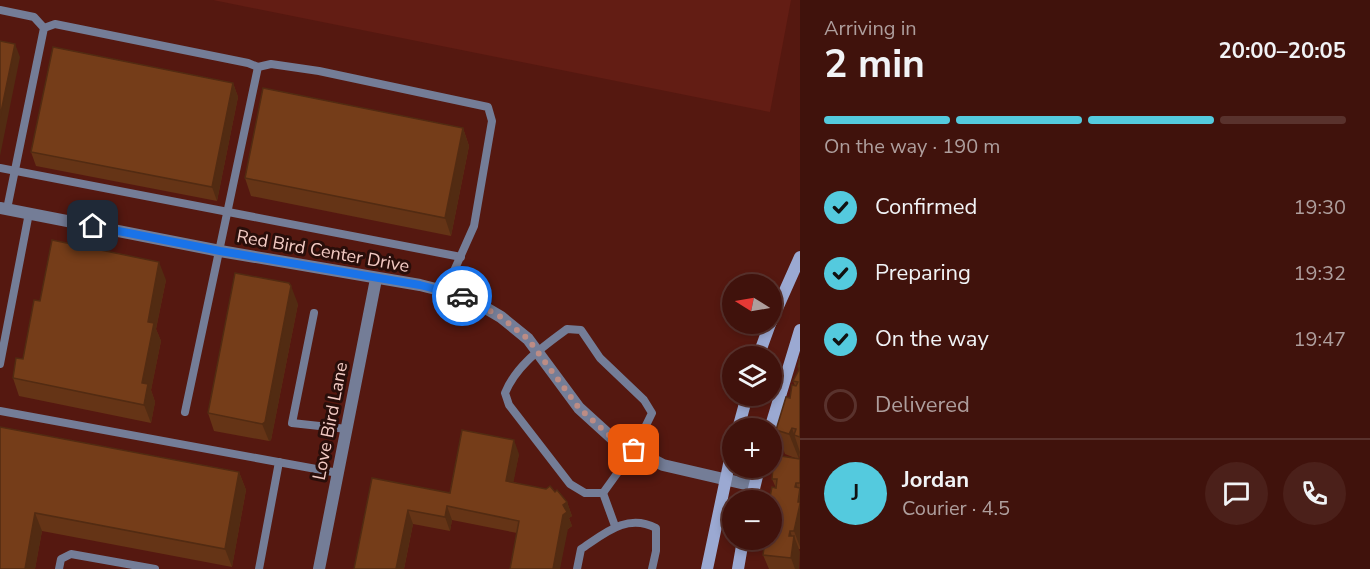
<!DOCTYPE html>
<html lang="en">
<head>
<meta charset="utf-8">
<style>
  :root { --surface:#40120c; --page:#4b201a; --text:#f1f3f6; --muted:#ae9e9d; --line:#59322d; --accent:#54cade }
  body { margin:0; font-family:"Nunito Sans",sans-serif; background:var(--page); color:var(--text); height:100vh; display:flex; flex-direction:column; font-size:22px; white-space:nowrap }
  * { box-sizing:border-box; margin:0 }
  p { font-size:20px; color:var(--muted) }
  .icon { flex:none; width:33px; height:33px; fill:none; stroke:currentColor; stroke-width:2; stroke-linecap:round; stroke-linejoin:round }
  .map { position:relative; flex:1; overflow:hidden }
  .side { display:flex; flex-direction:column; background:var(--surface); width:570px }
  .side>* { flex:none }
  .needle { width:39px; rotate:281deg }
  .controls { position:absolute; left:722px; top:274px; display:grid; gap:12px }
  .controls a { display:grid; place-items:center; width:60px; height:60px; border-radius:50%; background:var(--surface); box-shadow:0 3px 9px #0003,0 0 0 2px var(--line); font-size:30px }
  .pin { position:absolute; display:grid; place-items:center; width:51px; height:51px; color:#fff; margin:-26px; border-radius:12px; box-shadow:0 3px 9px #0006 }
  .courier { position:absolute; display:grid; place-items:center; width:60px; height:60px; margin:-30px; border:4px solid #1a73e8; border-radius:50%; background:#fff; color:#222; box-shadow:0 2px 8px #0007 }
  .headline em { font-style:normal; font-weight:700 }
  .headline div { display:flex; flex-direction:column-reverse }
  .headline { display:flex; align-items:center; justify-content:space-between; height:102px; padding:0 24px }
  h1 { font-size:39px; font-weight:700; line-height:45px }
  .bar { display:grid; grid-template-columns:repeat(4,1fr); gap:9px 6px; align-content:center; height:72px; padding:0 24px }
  .bar i { height:8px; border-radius:4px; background:var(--line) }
  .bar .selected { background:var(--accent) }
  .bar p { grid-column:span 4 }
  .line { display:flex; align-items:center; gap:15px; padding:0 24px; border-top:2px solid var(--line) }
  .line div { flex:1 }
  .round { display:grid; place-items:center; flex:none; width:63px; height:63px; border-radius:32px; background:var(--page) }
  ol { padding:0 24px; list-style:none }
  li { display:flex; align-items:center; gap:18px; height:66px }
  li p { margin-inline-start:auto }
  li .icon { padding:6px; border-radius:50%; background:var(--accent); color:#111; stroke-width:4 }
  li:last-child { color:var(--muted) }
  li i { width:33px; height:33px; border:3px solid var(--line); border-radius:50% }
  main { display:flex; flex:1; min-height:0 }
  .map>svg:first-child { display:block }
</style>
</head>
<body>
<main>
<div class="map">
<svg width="800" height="569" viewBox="0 0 800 569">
  <rect width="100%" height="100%" fill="#551810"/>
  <!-- built -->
  <path fill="#631d14" d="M213 0H791L770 112Z"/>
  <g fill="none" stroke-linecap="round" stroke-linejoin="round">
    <!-- lane -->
    <g stroke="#747d97" stroke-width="8">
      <path d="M0 10 34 17 44 28 7 209"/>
      <path d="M44 28 55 24 248 63 258 67"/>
      <path d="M0 168 461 257"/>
      <path d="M314 313 292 423 347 429"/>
      <path d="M567 329 581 330 600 358 644 400 652 413 634 450 603 493H585L570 484 509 405 505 393C517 364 542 348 567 329Z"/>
      <path d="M0 364 29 213"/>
      <path d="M0 411 338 473"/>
      <path d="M185 412 258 67 271 64 319 71 488 107 492 121 474 226 445 291"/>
      <path d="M603 493 615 526"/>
      <path d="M59 569 61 559 71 554 155 569"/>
      <path d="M259 569 279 462"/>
      <path d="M577 569 581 549C605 533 627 513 656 528V551L652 569"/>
    </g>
    <!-- street -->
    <g stroke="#747d97" stroke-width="12">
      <path d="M0 208 220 251 420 285 467 297 501 317 528 339 579 408 612 438 663 465 754 486"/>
      <path d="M319 569 376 279"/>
    </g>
    <!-- secondary -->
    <g stroke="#9ba9d2" stroke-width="12">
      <path d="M771 322 800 257"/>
      <path d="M758 357 770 324"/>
      <path d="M738 429 747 396"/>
      <path d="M770 429 800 330"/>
      <path d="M751 501 759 468"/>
      <path d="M707 569 732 450"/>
      <path d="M738 569 743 540"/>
    </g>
  </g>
  <!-- wall -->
  <g fill="#653416">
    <path d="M233 83 238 97 217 201 36 166 31 152Z"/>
    <path d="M463 128 469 146 451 236 251 196 245 178Z"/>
    <path d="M166 280 156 329 161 341 151 390 155 402 151 423 19 396 13 378 23 359 40 301Z"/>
    <path d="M298 304 271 440 269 441 214 431 208 413Z"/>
    <path d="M800 358V455L799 459H800V549H799V569H769L763 555 771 540 776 488 772 479 795 458 785 454 776 430 795 386 793 381 799 370 798 367Z"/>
    <path d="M0 427 239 472 246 490 232 567 42 531 35 569H0Z"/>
    <path d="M519 454 513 482 555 492 567 502 572 516 569 518 572 526 568 529 517 533 452 520 450 531 413 524 404 569H354L372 478 450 493Z"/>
  </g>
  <!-- shaded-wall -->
  <g fill="#522b12">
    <path d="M15 44 20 57 0 156V117Z"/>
    <path d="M233 83 238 97 217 201 212 187Z"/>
    <path d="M463 128 469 146 451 236 445 218Z"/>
    <path d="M159 262 166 280 156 329 161 341 151 390 155 402 151 423 144 405 142 383 148 322Z"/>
    <path d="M291 286 298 304 271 440 269 441 262 424Z"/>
    <path d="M792 428 800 452 799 459 789 434Z"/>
    <path d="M514 440 519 454 511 495 506 481Z"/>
    <path d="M239 472 246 490 232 567 225 549Z"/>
    <path d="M796 483 799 493 800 488V547L794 531Z"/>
    <path d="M567 502 572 516 569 518 572 526 568 529 560 569H553L563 505Z"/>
    <path d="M447 506 452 520 450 531 445 517Z"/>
    <path d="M408 510 413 524 404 569H396Z"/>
    <path d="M35 513 42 531 35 569H25Z"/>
    <path d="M790 531 794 541V536L800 552 799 569H795L791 558 789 536Z"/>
  </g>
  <!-- building -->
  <g fill="#753d19" stroke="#522b12" stroke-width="1.5">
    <path d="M0 41 15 44 0 117Z"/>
    <path d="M53 47 233 83 212 187 31 152Z"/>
    <path d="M263 88 463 128 445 218 245 178Z"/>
    <path d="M52 240 159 262 148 322 154 323 142 383 148 384 144 405 13 378 16 358 23 359 34 300 40 301Z"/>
    <path d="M235 273 289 283 291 286 265 422 262 424 208 413Z"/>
    <path d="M800 358V368L798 367Z"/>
    <path d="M800 368V437L794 435 796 429 792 428 789 434 776 430 786 397 790 398 792 385 796 386 798 382 793 381Z"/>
    <path d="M0 427 239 472 225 549 35 513 25 569H0Z"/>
    <path d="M462 430 514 440 506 481 546 489 550 486 555 492 557 490 567 502 563 505 567 512 563 515 553 569H510L519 521 447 506 445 517 408 510 396 569H354L372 478 450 493Z"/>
    <path d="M774 455 800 459V483H796L795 487 800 488 798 502H800V504L794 531H790L789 536H794L791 558 763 555 765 540H771V501H770V497L772 487 776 488 777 479H772Z"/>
  </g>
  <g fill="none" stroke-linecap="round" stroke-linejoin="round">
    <!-- done -->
    <path stroke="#bc8c85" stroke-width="6" stroke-dasharray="0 10.8" d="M462 296 501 317 528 339 579 408 612 438 634 450"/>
    <!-- route -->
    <path stroke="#1a73e8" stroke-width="8" d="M93 226 220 251 420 285 462 296"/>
  </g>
  <g text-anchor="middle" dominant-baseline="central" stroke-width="6" stroke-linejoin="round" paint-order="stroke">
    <!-- street labels -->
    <g font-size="18" fill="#f3cbc4" stroke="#290e0a">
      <text transform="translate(323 251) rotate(10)">Red Bird Center Drive</text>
      <text transform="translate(330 421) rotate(-79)">Love Bird Lane</text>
    </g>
  </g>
</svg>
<div class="controls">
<a><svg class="needle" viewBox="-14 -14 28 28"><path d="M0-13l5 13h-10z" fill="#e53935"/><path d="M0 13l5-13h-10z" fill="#ae9e9d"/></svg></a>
<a><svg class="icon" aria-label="layers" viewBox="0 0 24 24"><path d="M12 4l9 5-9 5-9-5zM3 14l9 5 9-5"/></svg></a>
<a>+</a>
<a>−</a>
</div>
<div class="pin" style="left:634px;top:450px;background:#ea580c"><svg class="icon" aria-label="bag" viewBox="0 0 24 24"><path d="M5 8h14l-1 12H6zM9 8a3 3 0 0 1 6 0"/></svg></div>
<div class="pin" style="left:93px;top:226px;background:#1f2937"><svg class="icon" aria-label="home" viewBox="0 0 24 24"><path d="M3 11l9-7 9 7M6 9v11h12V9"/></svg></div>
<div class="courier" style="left:462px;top:296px"><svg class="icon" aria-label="car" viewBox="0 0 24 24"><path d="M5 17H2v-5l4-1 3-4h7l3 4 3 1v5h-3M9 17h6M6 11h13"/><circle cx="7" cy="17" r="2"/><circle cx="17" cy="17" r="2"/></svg></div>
</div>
<section class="side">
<div class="headline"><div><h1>2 min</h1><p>Arriving in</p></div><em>20:00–20:05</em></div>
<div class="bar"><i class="selected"></i><i class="selected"></i><i class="selected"></i><i></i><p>On the way · 190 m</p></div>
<ol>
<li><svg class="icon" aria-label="check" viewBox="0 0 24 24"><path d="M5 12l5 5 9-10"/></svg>Confirmed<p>19:30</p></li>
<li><svg class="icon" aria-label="check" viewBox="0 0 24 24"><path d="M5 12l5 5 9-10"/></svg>Preparing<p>19:32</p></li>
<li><svg class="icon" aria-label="check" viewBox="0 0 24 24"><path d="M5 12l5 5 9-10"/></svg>On the way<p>19:47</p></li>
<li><i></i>Delivered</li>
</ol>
<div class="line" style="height:108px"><b class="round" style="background:var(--accent);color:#111">J</b><div><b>Jordan</b><p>Courier · 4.5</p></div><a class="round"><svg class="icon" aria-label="chat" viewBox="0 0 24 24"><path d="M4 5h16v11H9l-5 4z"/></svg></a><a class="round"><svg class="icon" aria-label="phone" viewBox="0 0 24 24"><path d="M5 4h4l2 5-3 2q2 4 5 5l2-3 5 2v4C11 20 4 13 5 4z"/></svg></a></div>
</section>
</main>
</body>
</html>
